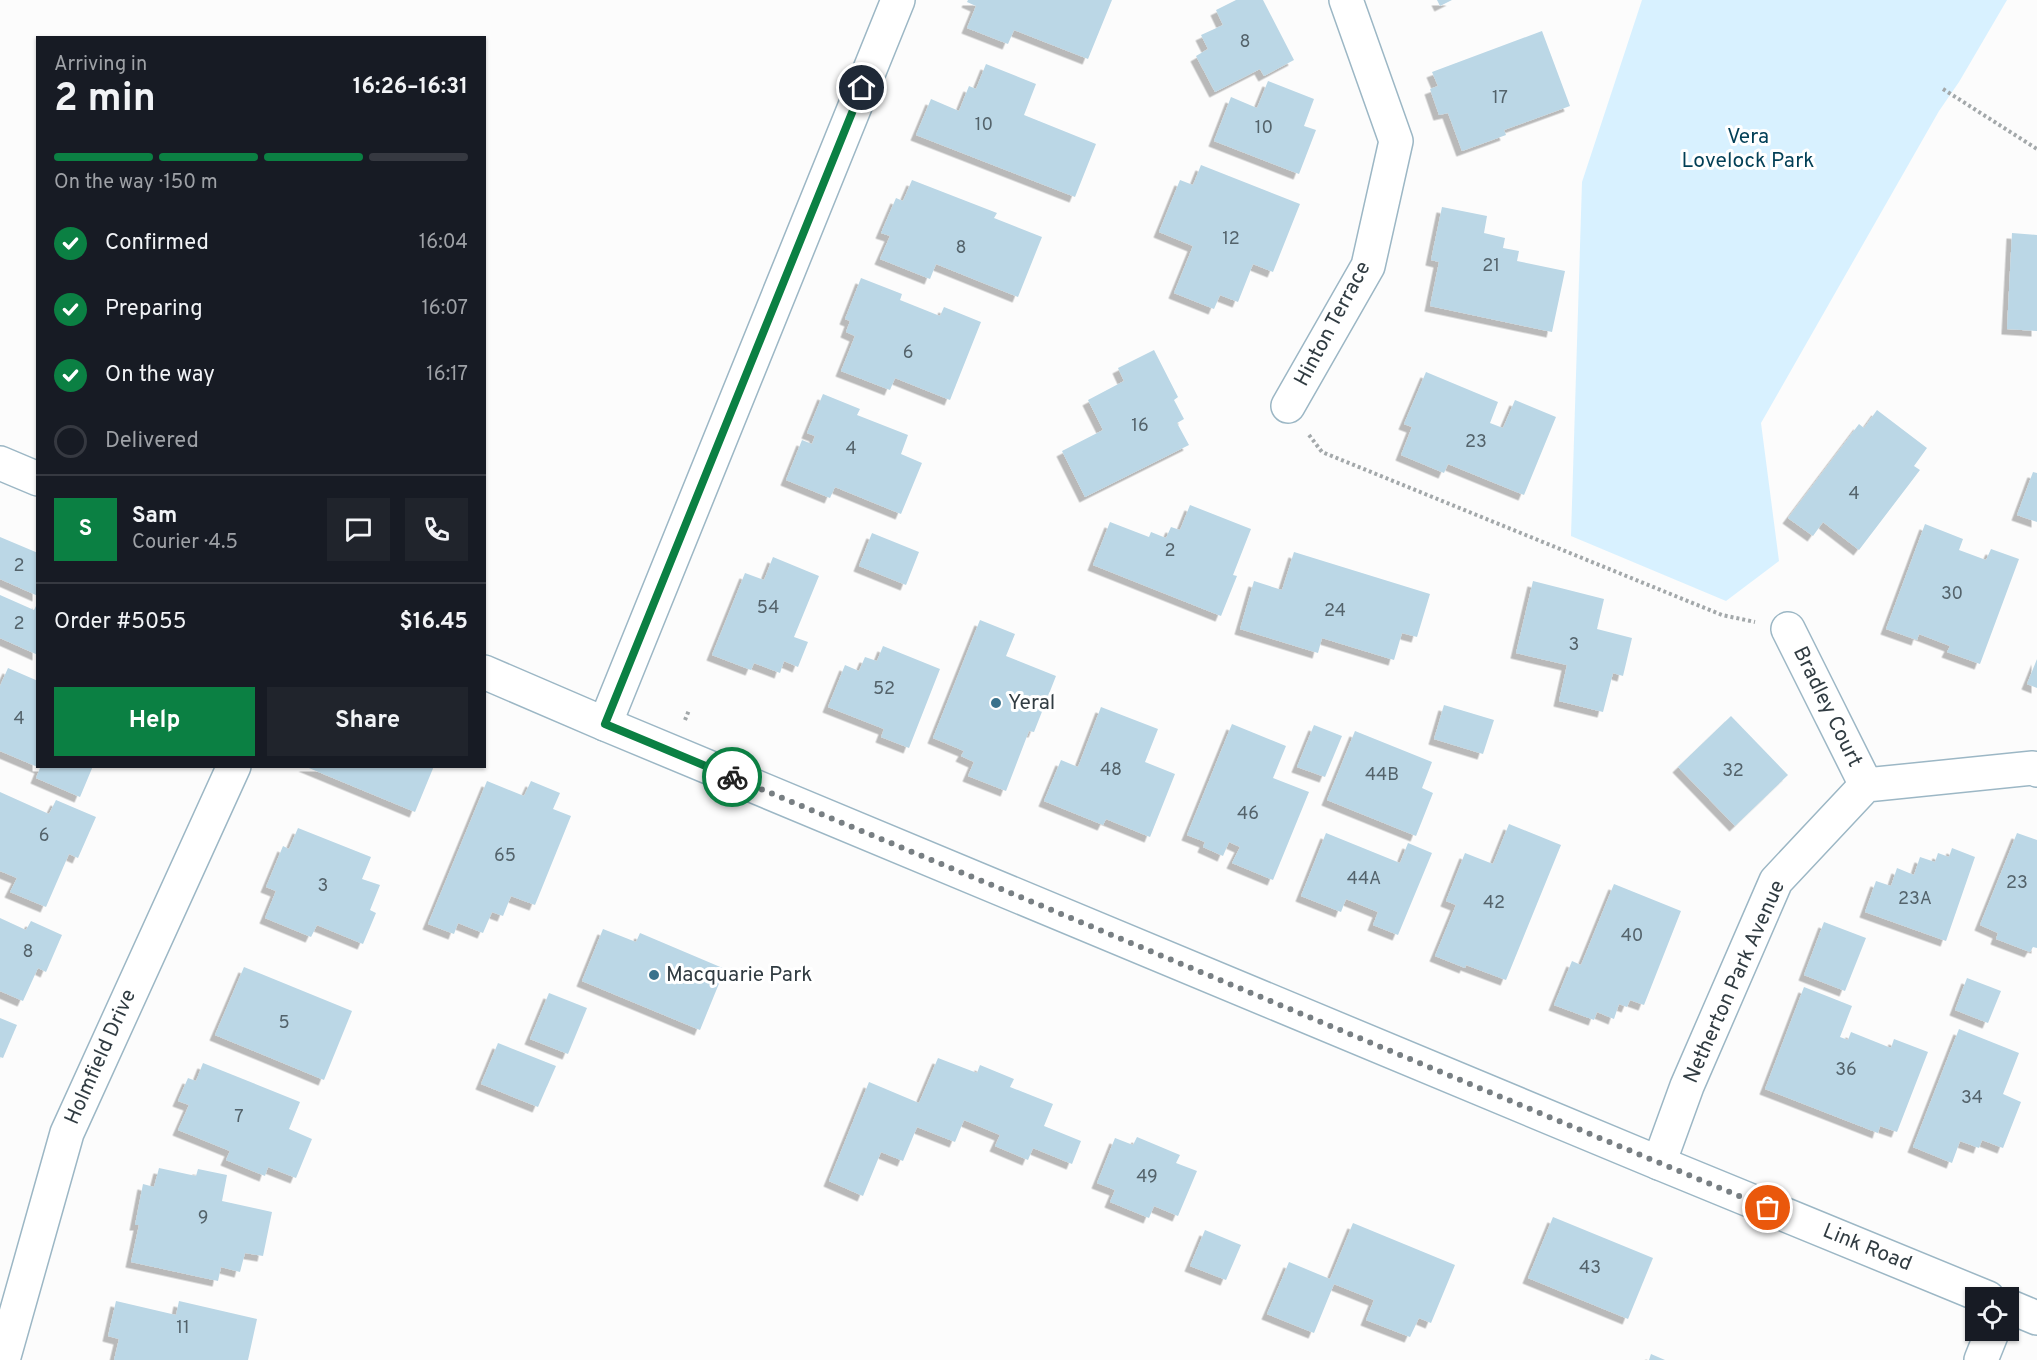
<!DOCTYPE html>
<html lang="en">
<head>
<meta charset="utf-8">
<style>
  :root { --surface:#171b24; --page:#20242c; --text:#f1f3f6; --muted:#9ea1a6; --line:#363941; --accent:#0b8043 }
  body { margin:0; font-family:Overpass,sans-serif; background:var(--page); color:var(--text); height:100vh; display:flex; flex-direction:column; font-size:22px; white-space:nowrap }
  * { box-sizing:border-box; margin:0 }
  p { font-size:20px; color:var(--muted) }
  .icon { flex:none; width:33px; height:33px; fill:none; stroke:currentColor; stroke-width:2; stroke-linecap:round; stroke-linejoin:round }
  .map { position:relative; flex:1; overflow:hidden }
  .sheet { position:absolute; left:36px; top:36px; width:450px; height:732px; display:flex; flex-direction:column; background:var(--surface); border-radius:0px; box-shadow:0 2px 4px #0004 }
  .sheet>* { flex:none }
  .tools { position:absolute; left:1965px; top:1287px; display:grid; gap:12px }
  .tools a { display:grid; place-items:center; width:54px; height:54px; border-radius:0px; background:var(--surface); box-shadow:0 2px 4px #0004; font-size:30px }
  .pin { position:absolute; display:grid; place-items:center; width:51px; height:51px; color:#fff; margin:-26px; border:3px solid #fff; border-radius:50%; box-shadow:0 2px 6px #0007 }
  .courier { position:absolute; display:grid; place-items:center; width:60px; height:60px; margin:-30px; border:4px solid #0b8043; border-radius:50%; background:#fff; color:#222; box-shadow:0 2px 8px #0007 }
  .headline em { font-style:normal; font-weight:700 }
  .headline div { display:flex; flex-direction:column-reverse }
  .headline { display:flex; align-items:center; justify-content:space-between; height:102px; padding:0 18px }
  h1 { font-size:39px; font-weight:700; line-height:45px }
  .bar { display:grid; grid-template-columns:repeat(4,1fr); gap:9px 6px; align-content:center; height:72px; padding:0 18px }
  .bar i { height:8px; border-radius:4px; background:var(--line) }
  .bar .selected { background:var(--accent) }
  .bar p { grid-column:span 4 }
  .line { display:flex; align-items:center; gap:15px; padding:0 18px; border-top:2px solid var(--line) }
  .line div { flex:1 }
  .round { display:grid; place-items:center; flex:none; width:63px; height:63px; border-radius:0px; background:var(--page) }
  ol { padding:0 18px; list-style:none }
  li { display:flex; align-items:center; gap:18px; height:66px }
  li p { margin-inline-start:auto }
  li .icon { padding:6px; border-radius:50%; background:var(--accent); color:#fff; stroke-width:4 }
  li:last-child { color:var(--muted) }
  li i { width:33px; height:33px; border:3px solid var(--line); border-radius:50% }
  .action { display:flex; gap:12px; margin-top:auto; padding:12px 18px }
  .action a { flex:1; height:69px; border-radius:0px; background:var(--accent); color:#fff; font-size:24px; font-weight:700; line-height:69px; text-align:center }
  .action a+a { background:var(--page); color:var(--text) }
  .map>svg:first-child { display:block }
</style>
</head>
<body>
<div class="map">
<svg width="2037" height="1360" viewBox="0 0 2037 1360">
  <defs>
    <filter id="shadow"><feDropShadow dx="-5.5" dy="5.5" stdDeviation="0" flood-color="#0004"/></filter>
  </defs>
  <rect width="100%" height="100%" fill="#fcfcfc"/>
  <!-- green -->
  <path fill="#d8f1ff" d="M1642 0H2007L1959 82 1939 111 1761 423 1779 561 1726 601 1571 536 1582 182Z"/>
  <!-- building -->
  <g fill="#bbd7e6" filter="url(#shadow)">
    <path d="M968 0H1112L1088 59 1014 30 1008 44 967 28 976 6 967 2Z"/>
    <path d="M1236 0H1263L1294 60 1264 76 1260 69 1215 92 1196 56 1208 49 1201 35 1223 25 1216 10Z"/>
    <path d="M1437 0H1452L1440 6Z"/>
    <path d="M1542 31 1570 106 1504 130 1506 135 1462 151 1448 113 1439 115 1430 89 1438 86 1432 72Z"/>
    <path d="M986 64 1036 84 1024 115 1096 144 1075 197 916 135 931 99 959 111 969 86 976 89Z"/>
    <path d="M1268 81 1314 99 1304 126 1316 130 1299 174 1214 141 1231 97 1257 108Z"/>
    <path d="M1201 165 1300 204 1273 272 1253 264 1238 302 1220 295 1214 309 1174 293 1193 246 1159 232 1180 180 1193 185Z"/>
    <path d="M912 180 997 213 994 218 1042 237 1018 297 936 264 930 279 880 259 890 236 881 233 896 198 903 201Z"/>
    <path d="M1442 207 1487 216 1484 233 1505 238 1503 248 1519 251 1517 261 1565 271 1552 332 1430 306 1439 262 1431 260Z"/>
    <path d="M2012 233 2037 235V331L2007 329Z"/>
    <path d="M861 278 902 294 900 300 940 316 944 307 981 322 950 400 895 378 890 390 841 371 855 336 846 332 850 321 845 319Z"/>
    <path d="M1154 350 1178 397 1174 400 1184 419 1177 423 1189 445 1085 497 1062 451 1103 430 1088 400 1124 381 1118 368Z"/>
    <path d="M1426 372 1498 402 1490 423 1503 428 1515 400 1556 417 1524 495 1448 464 1444 473 1401 455 1412 427 1404 424Z"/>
    <path d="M823 394 860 409 857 415 908 435 901 454 922 463 901 514 835 487 830 498 786 480 802 440 812 444 815 436 807 433Z"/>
    <path d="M1877 410 1927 448 1914 466 1920 470 1859 550 1823 522 1813 536 1788 518 1859 424 1864 428Z"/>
    <path d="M2033 472 2037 473V522L2017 515Z"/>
    <path d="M1190 505 1251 529 1233 575 1237 576 1221 616 1093 565 1110 522 1149 537 1151 532 1166 538 1171 527 1180 530Z"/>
    <path d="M1925 524 1963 539 1959 550 1986 560 1991 549 2019 559 1980 664 1947 652 1950 646 1919 634 1917 640 1886 629Z"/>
    <path d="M872 533 919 552 906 585 859 566Z"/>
    <path d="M0 537 38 553V596L0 579Z"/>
    <path d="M1294 552 1430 594 1417 637 1402 633 1394 660 1322 638 1318 653 1240 629 1254 581 1282 590Z"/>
    <path d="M773 557 819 576 794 637 808 642 798 667 784 661 780 673 754 663 751 670 712 655 745 573 764 580Z"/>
    <path d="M1533 581 1604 599 1597 629 1632 638 1623 676 1613 673 1603 712 1559 701 1567 665 1516 653Z"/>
    <path d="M0 595 34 610 38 602V655L0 638Z"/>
    <path d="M980 620 1015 634 1006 656 1056 676 1034 732 1029 731 1006 791 968 776 974 762 961 756 964 751 933 738Z"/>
    <path d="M883 646 940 669 909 748 881 737 884 729 828 707 845 665 859 671 865 657 877 661Z"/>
    <path d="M2037 659V688L2027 684Z"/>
    <path d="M8 668 38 681V766H93L80 797 36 778 40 768 0 751V686Z"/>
    <path d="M1444 705 1494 720 1483 754 1434 739Z"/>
    <path d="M1101 707 1158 729 1145 762 1175 774 1150 837 1106 819 1103 825 1044 801 1061 760 1078 767Z"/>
    <path d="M1731 716 1788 775 1735 826 1678 767Z"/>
    <path d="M1232 724 1286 746 1273 778 1309 792 1273 880 1232 863 1240 847 1229 842 1223 856 1203 847 1205 842 1187 835Z"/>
    <path d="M1314 725 1342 736 1325 777 1297 767Z"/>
    <path d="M1355 731 1432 762 1422 788 1433 793 1416 836 1327 800Z"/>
    <path d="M304 766H434L415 812Z"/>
    <path d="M487 781 524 796 531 781 560 793 553 809 571 816 535 905 511 896 503 916 492 912 483 933 458 923 454 934 428 924Z"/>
    <path d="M0 792 49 814 56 800 96 817 78 858 69 854 46 907 10 892 17 878 0 871Z"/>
    <path d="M1509 824 1561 845 1506 980 1466 965 1465 968 1435 956 1456 905 1446 901 1465 853 1493 864Z"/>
    <path d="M298 828 371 857 362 879 380 885 370 910 376 913 363 944 317 925 311 937 265 918 276 891 266 887 283 846 289 849Z"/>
    <path d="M1326 833 1400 863 1408 843 1432 853 1398 935 1373 925 1378 912 1346 899 1341 912 1301 896Z"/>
    <path d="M2017 833 2037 840V948L2033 947 2030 952 1996 939 1998 933 1980 925Z"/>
    <path d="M1952 848 1975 857 1946 941 1865 912 1876 881 1891 886 1897 868 1914 875 1920 857 1935 862 1938 853 1949 857Z"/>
    <path d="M1614 884 1681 911 1644 1005 1630 1000 1627 1007 1619 1004 1614 1019 1597 1012 1594 1020 1554 1005 1572 961 1581 965Z"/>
    <path d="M0 918 26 930 31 921 62 935 46 972 38 968 23 1001 0 991Z"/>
    <path d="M1824 922 1866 938 1845 991 1804 975Z"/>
    <path d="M603 929 636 942 640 933 725 969 700 1030 582 981Z"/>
    <path d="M244 967 352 1011 324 1080 215 1035Z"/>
    <path d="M1967 978 2001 991 1988 1023 1955 1010Z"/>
    <path d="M1804 987 1852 1006 1840 1037 1848 1040 1851 1032 1891 1048 1894 1039 1928 1052 1897 1132 1880 1126 1878 1133 1765 1089Z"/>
    <path d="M549 993 587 1008 568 1054 530 1039Z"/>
    <path d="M0 1018 17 1025 3 1058 0 1057Z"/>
    <path d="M1959 1029 2019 1053 2003 1094 2021 1102 2003 1148 1982 1140 1979 1148 1960 1141 1952 1163 1913 1147Z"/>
    <path d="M498 1043 556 1066 538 1107 481 1084Z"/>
    <path d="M938 1058 977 1073 980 1065 1014 1079 1010 1087 1053 1104 1044 1126 1081 1141 1072 1164 1033 1148 1028 1160 995 1146 1000 1135 964 1120 955 1142 917 1127 903 1161 881 1152 863 1196 829 1181 869 1082 919 1103Z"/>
    <path d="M203 1063 300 1102 289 1129 312 1139 296 1178 268 1167 265 1176 226 1160 230 1151 178 1130 189 1105 178 1101 188 1078 196 1081Z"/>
    <path d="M1137 1137 1180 1155 1176 1163 1197 1171 1178 1216 1154 1206 1149 1218 1110 1202 1115 1190 1097 1183 1115 1138 1133 1145Z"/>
    <path d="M159 1168 196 1176 198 1169 227 1175 222 1201 272 1212 263 1256 245 1253 240 1272 221 1267 218 1281 131 1262 139 1225H135L143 1184 154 1187Z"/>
    <path d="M1553 1217 1653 1258 1628 1319 1528 1278Z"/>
    <path d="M1353 1223 1455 1265 1431 1323 1419 1318 1410 1337 1366 1320 1374 1300 1334 1284 1314 1333 1267 1314 1289 1262 1330 1279Z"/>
    <path d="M1205 1230 1241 1245 1226 1280 1190 1266Z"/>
    <path d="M116 1301 176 1315 179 1301 257 1319 248 1360H114L119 1339 108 1336Z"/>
    <path d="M1651 1354 1665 1360H1649Z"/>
  </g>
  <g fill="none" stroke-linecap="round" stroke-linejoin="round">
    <defs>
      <g id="minor">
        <path d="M1288 406 1368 266 1396 141 1346 0"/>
        <path d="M0 463 38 479"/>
        <path d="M1788 629 1866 785"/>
        <path d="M484 672 605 724 1659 1163 1988 1298"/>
        <path d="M605 724 898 0"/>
        <path d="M1659 1163 1687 1086 1776 881 1866 785 2033 768 2037 770"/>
        <path d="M2008 1306 2037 1318"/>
        <path d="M3 1360 67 1133 234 766"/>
        <path d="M1981 1360 1993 1330"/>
      </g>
    </defs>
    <!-- minor casing -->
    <use href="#minor" stroke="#9cb7c5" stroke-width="36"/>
    <!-- path -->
    <g stroke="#a3a8aa" stroke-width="4" stroke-dasharray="3 3" stroke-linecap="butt">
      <path d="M1943 89 2037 149"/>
      <path d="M1309 435 1322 452 1722 615 1755 622"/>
      <path d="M685 720 689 710"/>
    </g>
    <!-- minor -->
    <use href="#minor" stroke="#fff" stroke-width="33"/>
  </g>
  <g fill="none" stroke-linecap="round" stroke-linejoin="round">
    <!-- done -->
    <path stroke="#787f83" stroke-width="6" stroke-dasharray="0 10.8" d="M732 777 1768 1208"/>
    <!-- route -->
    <path stroke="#0b8043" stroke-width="8" d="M732 777 605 724 862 88"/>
  </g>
  <!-- markers -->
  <g fill="#3a728c" stroke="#fff" stroke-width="2">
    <circle cx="996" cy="703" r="6"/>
    <circle cx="654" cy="975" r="6"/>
  </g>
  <g text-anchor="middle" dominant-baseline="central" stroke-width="6" stroke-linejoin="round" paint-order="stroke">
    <!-- number labels -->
    <g font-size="18" fill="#54636b">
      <text x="1245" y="42">8</text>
      <text x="1500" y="98">17</text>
      <text x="984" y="125">10</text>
      <text x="1264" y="128">10</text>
      <text x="1231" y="239">12</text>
      <text x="961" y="248">8</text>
      <text x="1491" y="266">21</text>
      <text x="908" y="353">6</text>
      <text x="1140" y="426">16</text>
      <text x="1476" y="442">23</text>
      <text x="851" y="449">4</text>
      <text x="1854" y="494">4</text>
      <text x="1170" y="551">2</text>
      <text x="19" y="566">2</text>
      <text x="1952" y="594">30</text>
      <text x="768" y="608">54</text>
      <text x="1335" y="611">24</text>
      <text x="19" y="624">2</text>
      <text x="1574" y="645">3</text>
      <text x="884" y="689">52</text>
      <text x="19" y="719">4</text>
      <text x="1111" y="770">48</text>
      <text x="1733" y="771">32</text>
      <text x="1382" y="775">44B</text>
      <text x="1248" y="814">46</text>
      <text x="44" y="836">6</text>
      <text x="505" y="856">65</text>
      <text x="1364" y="879">44A</text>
      <text x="2017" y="883">23</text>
      <text x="323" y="886">3</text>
      <text x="1915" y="899">23A</text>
      <text x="1494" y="903">42</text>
      <text x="1632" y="936">40</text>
      <text x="28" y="952">8</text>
      <text x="284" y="1023">5</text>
      <text x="1846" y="1070">36</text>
      <text x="1972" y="1098">34</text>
      <text x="239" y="1117">7</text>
      <text x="1147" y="1177">49</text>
      <text x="203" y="1218">9</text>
      <text x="1590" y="1268">43</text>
      <text x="183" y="1328">11</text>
    </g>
    <!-- park labels -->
    <g font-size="21" fill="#023f56" stroke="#fff">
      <text x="1748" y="137">Vera<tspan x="1748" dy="24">Lovelock Park</tspan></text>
    </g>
    <!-- street labels -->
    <g font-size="21" fill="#313c42" stroke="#fff">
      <text transform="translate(1333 324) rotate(-62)">Hinton Terrace</text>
      <text transform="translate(1827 707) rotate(64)">Bradley Court</text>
      <text transform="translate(1735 982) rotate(-66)">Netherton Park Avenue</text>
      <text transform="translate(101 1057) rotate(-66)">Holmfield Drive</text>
      <text transform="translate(1867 1248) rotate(22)">Link Road</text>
    </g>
    <!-- poi labels -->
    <g font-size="21" fill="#313c42" stroke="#fff" text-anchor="start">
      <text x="1008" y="703">Yeral</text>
      <text x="666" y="975">Macquarie Park</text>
    </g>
  </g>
</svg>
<div class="tools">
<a><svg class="icon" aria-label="locate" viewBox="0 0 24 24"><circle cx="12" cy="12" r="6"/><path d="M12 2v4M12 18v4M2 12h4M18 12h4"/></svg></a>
</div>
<div class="pin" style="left:1768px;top:1208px;background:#ea580c"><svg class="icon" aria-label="bag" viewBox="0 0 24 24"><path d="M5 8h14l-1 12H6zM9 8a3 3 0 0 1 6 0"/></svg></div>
<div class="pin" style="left:862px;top:88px;background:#1f2937"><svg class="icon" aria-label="home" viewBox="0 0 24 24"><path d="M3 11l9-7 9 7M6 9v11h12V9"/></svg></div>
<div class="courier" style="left:732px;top:777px"><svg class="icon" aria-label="bike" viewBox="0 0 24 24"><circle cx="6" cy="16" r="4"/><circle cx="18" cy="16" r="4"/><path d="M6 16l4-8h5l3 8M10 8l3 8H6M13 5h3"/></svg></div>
<section class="sheet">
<div class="headline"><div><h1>2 min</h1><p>Arriving in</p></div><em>16:26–16:31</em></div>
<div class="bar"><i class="selected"></i><i class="selected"></i><i class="selected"></i><i></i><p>On the way · 150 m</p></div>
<ol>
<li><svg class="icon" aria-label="check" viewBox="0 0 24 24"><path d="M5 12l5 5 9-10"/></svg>Confirmed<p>16:04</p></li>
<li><svg class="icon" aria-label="check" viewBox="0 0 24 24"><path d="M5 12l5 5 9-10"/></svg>Preparing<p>16:07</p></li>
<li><svg class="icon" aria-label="check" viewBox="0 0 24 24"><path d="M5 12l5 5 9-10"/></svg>On the way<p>16:17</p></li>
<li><i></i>Delivered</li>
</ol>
<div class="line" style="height:108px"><b class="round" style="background:var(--accent);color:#fff">S</b><div><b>Sam</b><p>Courier · 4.5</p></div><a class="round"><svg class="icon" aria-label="chat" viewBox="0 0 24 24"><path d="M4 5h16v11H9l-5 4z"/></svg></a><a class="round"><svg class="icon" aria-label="phone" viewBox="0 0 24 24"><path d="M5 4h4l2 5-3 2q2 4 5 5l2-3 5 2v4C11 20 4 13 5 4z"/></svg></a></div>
<div class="line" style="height:78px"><div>Order #5055</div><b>$16.45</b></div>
<div class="action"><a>Help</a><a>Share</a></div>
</section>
</div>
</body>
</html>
